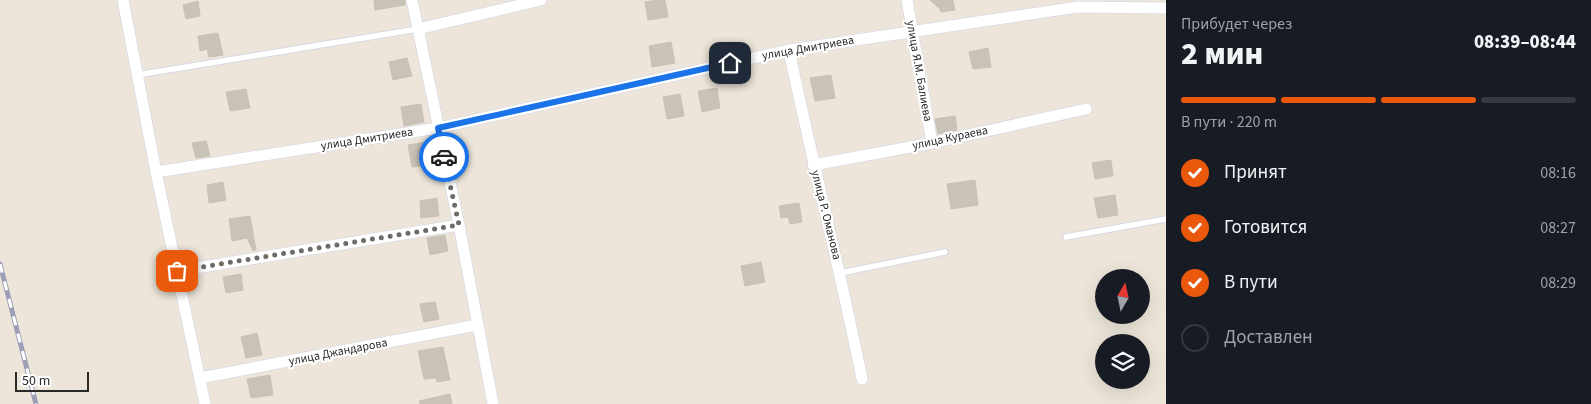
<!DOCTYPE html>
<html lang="ru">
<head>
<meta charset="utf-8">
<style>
  :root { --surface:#171b24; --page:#242831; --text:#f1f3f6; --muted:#9ea1a6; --line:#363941; --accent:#ea580c }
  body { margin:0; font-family:"Source Sans 3",sans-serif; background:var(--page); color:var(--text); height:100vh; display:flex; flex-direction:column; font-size:19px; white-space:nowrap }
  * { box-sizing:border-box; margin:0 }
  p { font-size:16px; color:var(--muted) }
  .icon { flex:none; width:28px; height:28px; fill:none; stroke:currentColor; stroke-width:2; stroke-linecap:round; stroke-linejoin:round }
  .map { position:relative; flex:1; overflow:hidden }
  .details { display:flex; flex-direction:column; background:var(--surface); width:425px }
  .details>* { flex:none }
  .needle { width:32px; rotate:9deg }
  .fabs { position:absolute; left:1095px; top:269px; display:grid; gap:10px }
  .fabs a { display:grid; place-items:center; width:55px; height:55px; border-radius:50%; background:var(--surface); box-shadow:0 5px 20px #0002; font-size:25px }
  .scale { position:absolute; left:15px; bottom:12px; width:74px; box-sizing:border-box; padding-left:5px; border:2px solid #292929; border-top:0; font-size:14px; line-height:18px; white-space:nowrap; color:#292929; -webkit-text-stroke:4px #fff; paint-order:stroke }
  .pin { position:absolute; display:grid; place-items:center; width:42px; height:42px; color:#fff; margin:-21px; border-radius:10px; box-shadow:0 2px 8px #0006 }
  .courier { position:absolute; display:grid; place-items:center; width:50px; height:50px; margin:-25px; border:4px solid #1a73e8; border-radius:50%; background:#fff; color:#222; box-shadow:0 1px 6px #0007 }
  .headline em { font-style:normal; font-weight:800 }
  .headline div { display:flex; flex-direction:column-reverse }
  .headline { display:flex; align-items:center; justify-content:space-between; height:85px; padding:0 15px }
  h1 { font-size:32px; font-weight:800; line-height:38px }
  .bar { display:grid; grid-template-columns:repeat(4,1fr); gap:8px 5px; align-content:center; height:60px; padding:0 15px }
  .bar i { height:6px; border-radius:4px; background:var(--line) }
  .bar .on { background:var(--accent) }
  .bar p { grid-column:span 4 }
  ol { padding:0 15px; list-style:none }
  li { display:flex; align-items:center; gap:15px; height:55px }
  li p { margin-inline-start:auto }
  li .icon { padding:5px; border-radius:50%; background:var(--accent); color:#fff; stroke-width:4 }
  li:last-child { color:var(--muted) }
  li i { width:28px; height:28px; border:2px solid var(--line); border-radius:50% }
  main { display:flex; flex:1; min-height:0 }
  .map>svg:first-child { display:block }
</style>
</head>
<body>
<main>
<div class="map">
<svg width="1166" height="404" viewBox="0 0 1166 404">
  <rect width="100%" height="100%" fill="#ede5d9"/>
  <!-- building -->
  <g fill="#c8c2b9" stroke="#c8c2b3">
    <path d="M374 0H405V5L375 10Z"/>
    <path d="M657 0H665L668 17 648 20 645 2Z"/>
    <path d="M930 0H953L955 10 941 12 940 9Z"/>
    <path d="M198 1 200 16 186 19 183 5Z"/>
    <path d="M218 33 223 55 209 57 207 49 200 51 198 36Z"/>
    <path d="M671 42 675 63 652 67 649 46Z"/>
    <path d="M988 48 991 67 973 69 969 52Z"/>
    <path d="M407 58 412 76 393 80 389 62Z"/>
    <path d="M831 75 835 98 815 101 810 78Z"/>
    <path d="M717 88 720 108 702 112 698 91Z"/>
    <path d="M246 89 250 108 230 111 226 92Z"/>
    <path d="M680 94 684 116 667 119 663 97Z"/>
    <path d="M421 104 424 122 404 126 401 107Z"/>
    <path d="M955 116 957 130 938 134 935 119Z"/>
    <path d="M206 141 210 156 196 158 192 143Z"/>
    <path d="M431 141 436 164 412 167 408 145Z"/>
    <path d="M1111 160 1113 176 1095 179 1092 163Z"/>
    <path d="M975 180 978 205 951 209 947 184Z"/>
    <path d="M223 182 226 200 209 203 207 185Z"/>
    <path d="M1115 195 1118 215 1098 218 1094 198Z"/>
    <path d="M437 198 439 216 421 218 420 201Z"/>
    <path d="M799 203 802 222 790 224 788 217 781 218 779 206Z"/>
    <path d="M250 216 256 250 253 251 247 238 232 241 229 219Z"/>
    <path d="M445 235 448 251 430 255 427 238Z"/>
    <path d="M761 262 765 282 745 286 741 266Z"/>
    <path d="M241 274 243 290 226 293 223 277Z"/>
    <path d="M435 302 439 319 424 322 420 304Z"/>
    <path d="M257 333 262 355 246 358 241 337Z"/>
    <path d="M443 347 450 380 437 382 436 378 424 379 418 351Z"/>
    <path d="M270 375 273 395 251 398 247 379Z"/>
    <path d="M450 394 452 404H420L419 401Z"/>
  </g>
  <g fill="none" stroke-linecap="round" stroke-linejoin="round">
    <defs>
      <g id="service">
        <path d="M137 75 418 29"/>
        <path d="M1066 237 1166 219"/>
        <path d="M840 273 945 252"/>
      </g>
      <g id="minor">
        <path d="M123 0 156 172 205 404"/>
        <path d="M412 0 459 225 493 404"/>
        <path d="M907 0 932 143"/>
        <path d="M418 29 541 0"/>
        <path d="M789 50C812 160 840 269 862 379"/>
        <path d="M813 165 932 143 1086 109"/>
        <path d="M156 172 438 128 789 50 1078 7 1166 8"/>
        <path d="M177 271 459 225"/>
        <path d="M200 378 477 325"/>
      </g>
    </defs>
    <!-- service casing -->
    <use href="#service" stroke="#cfd2e4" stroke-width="7"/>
    <!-- minor casing -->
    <use href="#minor" stroke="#cfd2e4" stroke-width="12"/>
    <!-- service -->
    <use href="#service" stroke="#fff" stroke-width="5.5"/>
    <!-- minor -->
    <use href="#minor" stroke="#fff" stroke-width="11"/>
    <defs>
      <path id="rail" d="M0 264 36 404"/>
    </defs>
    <!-- rail casing -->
    <use href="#rail" stroke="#9c9fb6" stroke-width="5"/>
    <!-- rail -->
    <use href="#rail" stroke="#fff" stroke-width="3" stroke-dasharray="9" stroke-linecap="butt"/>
  </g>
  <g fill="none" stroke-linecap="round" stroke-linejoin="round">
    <!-- done -->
    <path stroke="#6e6b67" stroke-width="5" stroke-dasharray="0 9" d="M177 271 459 225 444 157"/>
    <!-- route -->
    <path stroke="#1a73e8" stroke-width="6" d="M444 157 438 128 730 63"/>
  </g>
  <g text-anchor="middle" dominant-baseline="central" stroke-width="4.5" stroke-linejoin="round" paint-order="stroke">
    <!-- street labels -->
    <g font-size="12" fill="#292929" stroke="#fff">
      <text transform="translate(808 48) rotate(-10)">улица Дмитриева</text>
      <text transform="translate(919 71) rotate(80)">улица Я.М. Балиева</text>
      <text transform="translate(950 138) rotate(-12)">улица Кураева</text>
      <text transform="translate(367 139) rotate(-9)">улица Дмитриева</text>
      <text transform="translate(826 215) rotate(76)">улица Р. Оманова</text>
      <text transform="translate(338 352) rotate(-11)">улица Джандарова</text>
    </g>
  </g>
</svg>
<div class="fabs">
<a><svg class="needle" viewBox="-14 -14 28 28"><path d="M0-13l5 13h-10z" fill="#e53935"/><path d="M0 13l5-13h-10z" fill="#9ea1a6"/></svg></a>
<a><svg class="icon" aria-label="layers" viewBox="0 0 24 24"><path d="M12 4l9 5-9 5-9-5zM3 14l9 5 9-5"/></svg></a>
</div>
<div class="scale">50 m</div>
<div class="pin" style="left:177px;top:271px;background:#ea580c"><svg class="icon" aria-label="bag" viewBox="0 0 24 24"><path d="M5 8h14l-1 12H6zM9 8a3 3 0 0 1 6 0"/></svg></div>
<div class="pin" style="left:730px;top:63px;background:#1f2937"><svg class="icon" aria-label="home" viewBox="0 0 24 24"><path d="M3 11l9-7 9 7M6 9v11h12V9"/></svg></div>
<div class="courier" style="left:444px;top:157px"><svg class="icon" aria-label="car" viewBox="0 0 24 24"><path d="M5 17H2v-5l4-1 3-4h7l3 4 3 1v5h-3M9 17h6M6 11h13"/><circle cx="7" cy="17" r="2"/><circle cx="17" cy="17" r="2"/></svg></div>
</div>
<section class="details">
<div class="headline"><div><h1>2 мин</h1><p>Прибудет через</p></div><em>08:39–08:44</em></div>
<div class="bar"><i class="on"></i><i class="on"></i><i class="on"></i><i></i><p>В пути · 220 m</p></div>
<ol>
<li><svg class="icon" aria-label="check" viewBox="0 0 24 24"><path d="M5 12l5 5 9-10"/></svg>Принят<p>08:16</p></li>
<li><svg class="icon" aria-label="check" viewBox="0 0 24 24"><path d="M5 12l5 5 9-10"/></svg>Готовится<p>08:27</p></li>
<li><svg class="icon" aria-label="check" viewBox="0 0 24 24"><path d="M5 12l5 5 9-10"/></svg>В пути<p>08:29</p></li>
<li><i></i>Доставлен</li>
</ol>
</section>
</main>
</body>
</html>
